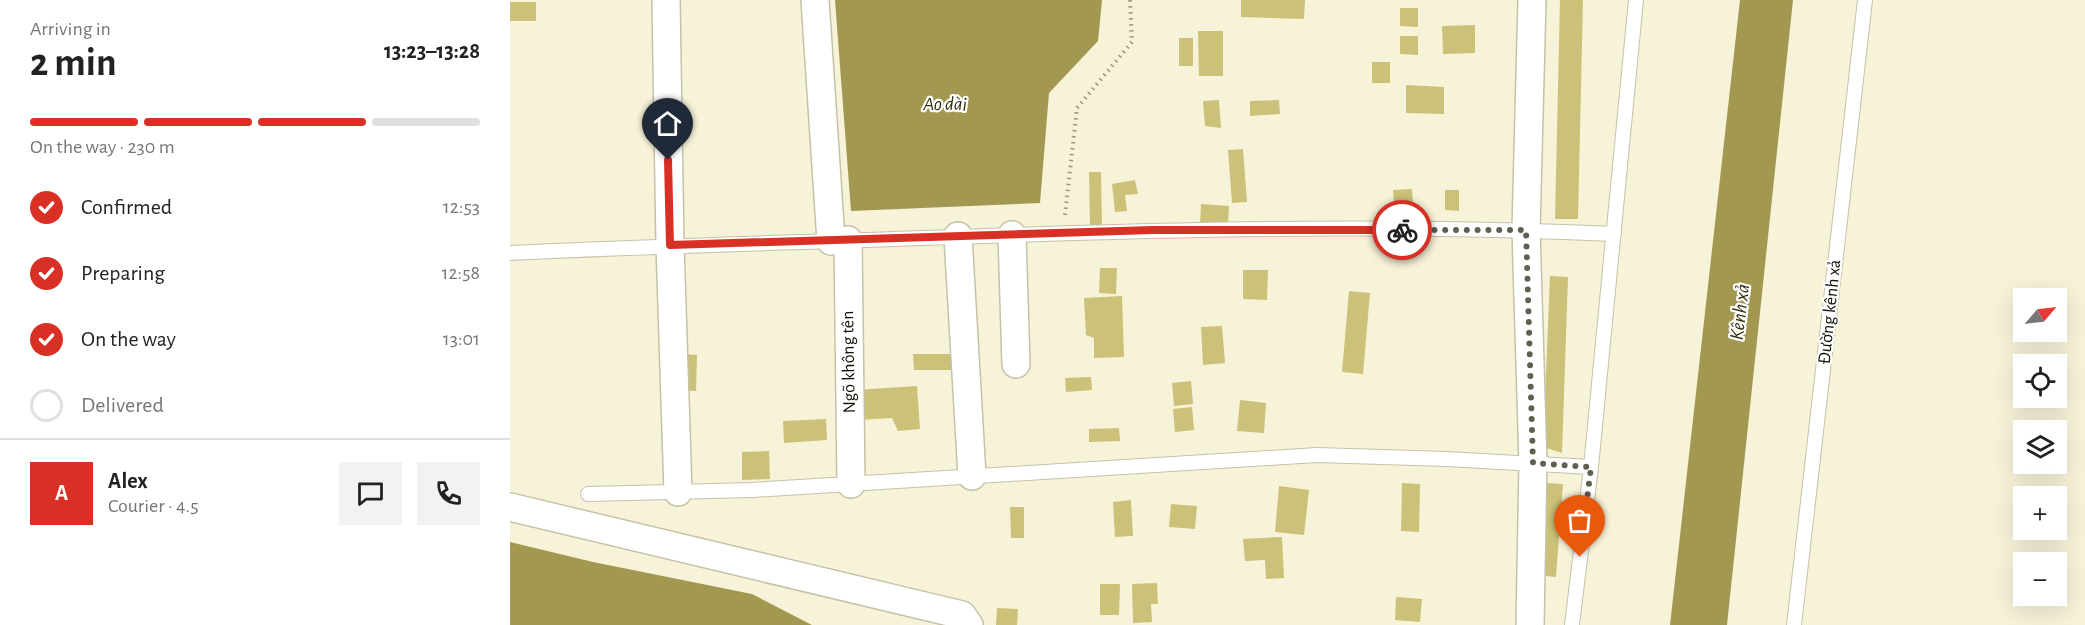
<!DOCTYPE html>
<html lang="en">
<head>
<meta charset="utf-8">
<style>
  :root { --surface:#fff; --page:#f2f2f2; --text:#222; --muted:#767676; --line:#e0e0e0; --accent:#d93025 }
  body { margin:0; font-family:"Alegreya Sans",sans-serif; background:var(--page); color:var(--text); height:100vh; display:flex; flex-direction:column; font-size:22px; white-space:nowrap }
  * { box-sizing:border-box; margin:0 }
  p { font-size:20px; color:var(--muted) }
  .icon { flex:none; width:33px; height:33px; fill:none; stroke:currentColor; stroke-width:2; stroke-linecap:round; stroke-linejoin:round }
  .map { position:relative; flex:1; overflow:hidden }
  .drawer { display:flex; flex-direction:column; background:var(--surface); width:510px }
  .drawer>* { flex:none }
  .needle { width:39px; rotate:62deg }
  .fabs { position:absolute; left:1503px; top:288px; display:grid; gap:12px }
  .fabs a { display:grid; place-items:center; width:54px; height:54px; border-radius:0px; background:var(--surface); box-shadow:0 6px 24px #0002; font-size:30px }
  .pin { position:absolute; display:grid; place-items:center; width:51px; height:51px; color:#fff; margin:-62px -26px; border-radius:50% 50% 50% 0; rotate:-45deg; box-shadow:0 0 6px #0007 }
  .pin .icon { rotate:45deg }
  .courier { position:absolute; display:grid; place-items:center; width:60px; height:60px; margin:-30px; border:4px solid #d93025; border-radius:50%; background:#fff; color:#222; box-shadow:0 2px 8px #0007 }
  .headline em { font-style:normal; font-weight:700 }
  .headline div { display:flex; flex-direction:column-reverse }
  .headline { display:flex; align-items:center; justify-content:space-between; height:102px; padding:0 30px }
  h1 { font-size:39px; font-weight:700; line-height:45px }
  .bar { display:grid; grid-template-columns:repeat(4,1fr); gap:9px 6px; align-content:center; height:72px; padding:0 30px }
  .bar i { height:8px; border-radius:4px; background:var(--line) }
  .bar .selected { background:var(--accent) }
  .bar p { grid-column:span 4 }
  .line { display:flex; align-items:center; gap:15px; padding:0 30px; border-top:2px solid var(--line) }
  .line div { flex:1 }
  .round { display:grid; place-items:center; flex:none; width:63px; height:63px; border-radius:0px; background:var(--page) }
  ol { padding:0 30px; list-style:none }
  li { display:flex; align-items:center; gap:18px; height:66px }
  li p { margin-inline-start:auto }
  li .icon { padding:6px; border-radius:50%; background:var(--accent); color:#fff; stroke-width:4 }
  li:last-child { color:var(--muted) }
  li i { width:33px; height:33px; border:3px solid var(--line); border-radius:50% }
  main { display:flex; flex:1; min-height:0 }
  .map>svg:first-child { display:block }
</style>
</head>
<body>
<main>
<section class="drawer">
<div class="headline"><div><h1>2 min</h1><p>Arriving in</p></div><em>13:23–13:28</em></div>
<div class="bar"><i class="selected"></i><i class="selected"></i><i class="selected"></i><i></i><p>On the way · 230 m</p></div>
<ol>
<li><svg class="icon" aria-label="check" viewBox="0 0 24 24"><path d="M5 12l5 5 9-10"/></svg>Confirmed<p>12:53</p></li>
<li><svg class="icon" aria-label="check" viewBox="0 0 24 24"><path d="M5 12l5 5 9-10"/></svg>Preparing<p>12:58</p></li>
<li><svg class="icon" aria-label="check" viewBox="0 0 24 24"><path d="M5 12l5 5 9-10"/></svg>On the way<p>13:01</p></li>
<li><i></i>Delivered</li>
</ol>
<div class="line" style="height:108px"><b class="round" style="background:var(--accent);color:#fff">A</b><div><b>Alex</b><p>Courier · 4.5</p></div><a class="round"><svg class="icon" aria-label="chat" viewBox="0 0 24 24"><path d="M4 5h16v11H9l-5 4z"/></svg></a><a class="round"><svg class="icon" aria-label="phone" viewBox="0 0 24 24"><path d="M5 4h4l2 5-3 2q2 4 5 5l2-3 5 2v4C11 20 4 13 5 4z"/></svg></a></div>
</section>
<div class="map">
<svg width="1575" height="625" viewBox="0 0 1575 625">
  <rect width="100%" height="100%" fill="#f7f3d9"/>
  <!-- water -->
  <g fill="#a39851">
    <path d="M325 0H592L588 41 539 93 530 203 341 211Z"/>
    <path d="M1230 0H1283L1217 625H1160Z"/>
    <path d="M0 542 83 562 242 594 302 625H0Z"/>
  </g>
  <!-- building -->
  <g fill="#ccc179">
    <path d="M731 0H795L794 19 731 17Z"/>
    <path d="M1050 0H1073L1068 219H1045Z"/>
    <rect x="0" y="2" width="26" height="19"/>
    <path d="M890 8H908V27L890 26Z"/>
    <path d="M965 25V53L933 54 932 26Z"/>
    <path d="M688 31H713V76H689Z"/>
    <path d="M890 36H908V55L890 54Z"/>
    <rect x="669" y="38" width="14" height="28"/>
    <rect x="862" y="62" width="18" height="21"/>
    <path d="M896 85 934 87V114L896 113Z"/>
    <path d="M709 100 711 128 695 126 693 101Z"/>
    <path d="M769 100 770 114 740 116V101Z"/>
    <path d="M733 149 737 202 722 203 718 150Z"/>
    <path d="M579 172H591L592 227H580Z"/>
    <path d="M625 180 628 194 615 195 617 211 605 212 602 184Z"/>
    <path d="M902 189 904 217 885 218 883 190Z"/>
    <path d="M935 190H949V211L935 210Z"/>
    <path d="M691 204 719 206 718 226 690 225Z"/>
    <path d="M590 268H607L606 294 589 293Z"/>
    <path d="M733 270H758L757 300 733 299Z"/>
    <path d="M1040 276 1058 277 1052 453 1033 447Z"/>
    <path d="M839 291 860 293 853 374 832 372Z"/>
    <path d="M612 296 614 357 584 358V338L576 335 574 298Z"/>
    <path d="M712 326 715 363 693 365 691 327Z"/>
    <path d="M174 354 187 355 186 391 173 390Z"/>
    <path d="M403 354H443V370H404Z"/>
    <path d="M581 377 582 390 556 392 555 378Z"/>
    <path d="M681 381 683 404 664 406 662 383Z"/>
    <path d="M407 386 410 429 388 431 382 418 347 420 345 390Z"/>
    <path d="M730 400 756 403 754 433 727 431Z"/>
    <path d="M682 407 684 430 665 432 663 409Z"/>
    <path d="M316 419 317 440 274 443 273 421Z"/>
    <path d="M609 428 610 441 579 442V429Z"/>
    <path d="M259 451 260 479 232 480V452Z"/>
    <path d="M892 483 910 484 909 532 891 531Z"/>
    <path d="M1034 483 1053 484 1046 577 1027 575Z"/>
    <path d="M769 486 799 490 794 535 765 532Z"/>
    <path d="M621 500 623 536 605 537 603 502Z"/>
    <path d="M661 504 687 506 685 529 659 527Z"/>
    <path d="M500 507H514V538H501Z"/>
    <path d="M772 537 774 578 756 579 755 560 735 561 733 539Z"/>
    <path d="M647 583 648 604H641L642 622 623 623 622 584Z"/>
    <path d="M590 584H610L609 615H590Z"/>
    <path d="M886 597 912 599 910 622 885 620Z"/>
    <path d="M487 608 508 609 507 625H486Z"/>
  </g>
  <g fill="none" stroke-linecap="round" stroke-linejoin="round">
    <defs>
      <g id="service">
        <path d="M0 253C168 245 336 241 505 235 704 228 905 225 1104 234"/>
        <path d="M78 494 242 490 807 455 937 459 1081 467"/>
        <path d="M1062 625 1081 467 1126 0"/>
        <path d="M1284 625 1355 0"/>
      </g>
      <g id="minor">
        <path d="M156 0 160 245 168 492"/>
        <path d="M305 0 321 241"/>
        <path d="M502 235 506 364"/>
        <path d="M448 236 462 476"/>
        <path d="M338 240 341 484"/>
        <path d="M0 507 452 615 459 625"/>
        <path d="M1020 625 1023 463 1016 230 1022 0"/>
      </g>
    </defs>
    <!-- service casing -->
    <use href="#service" stroke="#c5c2a8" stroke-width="16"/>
    <!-- minor casing -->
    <use href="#minor" stroke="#c5c2a8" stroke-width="30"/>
    <!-- path -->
    <path stroke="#989582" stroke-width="4" stroke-dasharray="1.5 4.5" stroke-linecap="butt" d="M555 215 567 108 622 42 620 0"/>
    <!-- service -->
    <use href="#service" stroke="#fff" stroke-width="14"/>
    <!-- minor -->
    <use href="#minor" stroke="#fff" stroke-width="27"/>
  </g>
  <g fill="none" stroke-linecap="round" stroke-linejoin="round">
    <!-- done -->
    <path stroke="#615f50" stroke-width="6" stroke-dasharray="0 10.8" d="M892 230H1016L1023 463 1081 467 1070 557"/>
    <!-- route -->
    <path stroke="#d93025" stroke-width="8" d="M158 160 160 245 642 230H892"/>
  </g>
  <g text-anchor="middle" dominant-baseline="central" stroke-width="4.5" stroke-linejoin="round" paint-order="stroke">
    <!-- street labels -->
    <g font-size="18" fill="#100f06" stroke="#fff">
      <text transform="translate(1320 312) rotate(-84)">Đường kênh xả</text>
      <text transform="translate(339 362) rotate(-91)">Ngõ không tên</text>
    </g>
    <!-- water labels -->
    <g font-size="20" font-style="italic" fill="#332e0e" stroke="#fff">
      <text x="435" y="104">Ao dài</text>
      <text transform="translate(1230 312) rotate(-83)">Kênh xả</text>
    </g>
  </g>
</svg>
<div class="fabs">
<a><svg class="needle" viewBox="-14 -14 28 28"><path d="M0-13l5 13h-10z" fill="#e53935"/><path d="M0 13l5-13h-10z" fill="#767676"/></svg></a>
<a><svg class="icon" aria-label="locate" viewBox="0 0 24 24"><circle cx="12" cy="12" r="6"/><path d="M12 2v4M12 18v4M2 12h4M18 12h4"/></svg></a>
<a><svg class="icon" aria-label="layers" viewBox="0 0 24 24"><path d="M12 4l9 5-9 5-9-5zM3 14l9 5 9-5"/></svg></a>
<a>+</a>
<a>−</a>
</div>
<div class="pin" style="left:1070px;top:557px;background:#ea580c"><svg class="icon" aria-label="bag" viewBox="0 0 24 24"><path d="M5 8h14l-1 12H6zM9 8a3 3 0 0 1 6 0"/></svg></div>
<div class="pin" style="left:158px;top:160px;background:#1f2937"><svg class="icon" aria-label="home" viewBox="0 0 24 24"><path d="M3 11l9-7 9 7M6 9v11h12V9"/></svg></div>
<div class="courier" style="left:892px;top:230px"><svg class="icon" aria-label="bike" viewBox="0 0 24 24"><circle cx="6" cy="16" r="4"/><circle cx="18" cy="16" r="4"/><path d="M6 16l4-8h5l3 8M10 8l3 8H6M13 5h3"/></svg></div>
</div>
</main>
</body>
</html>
